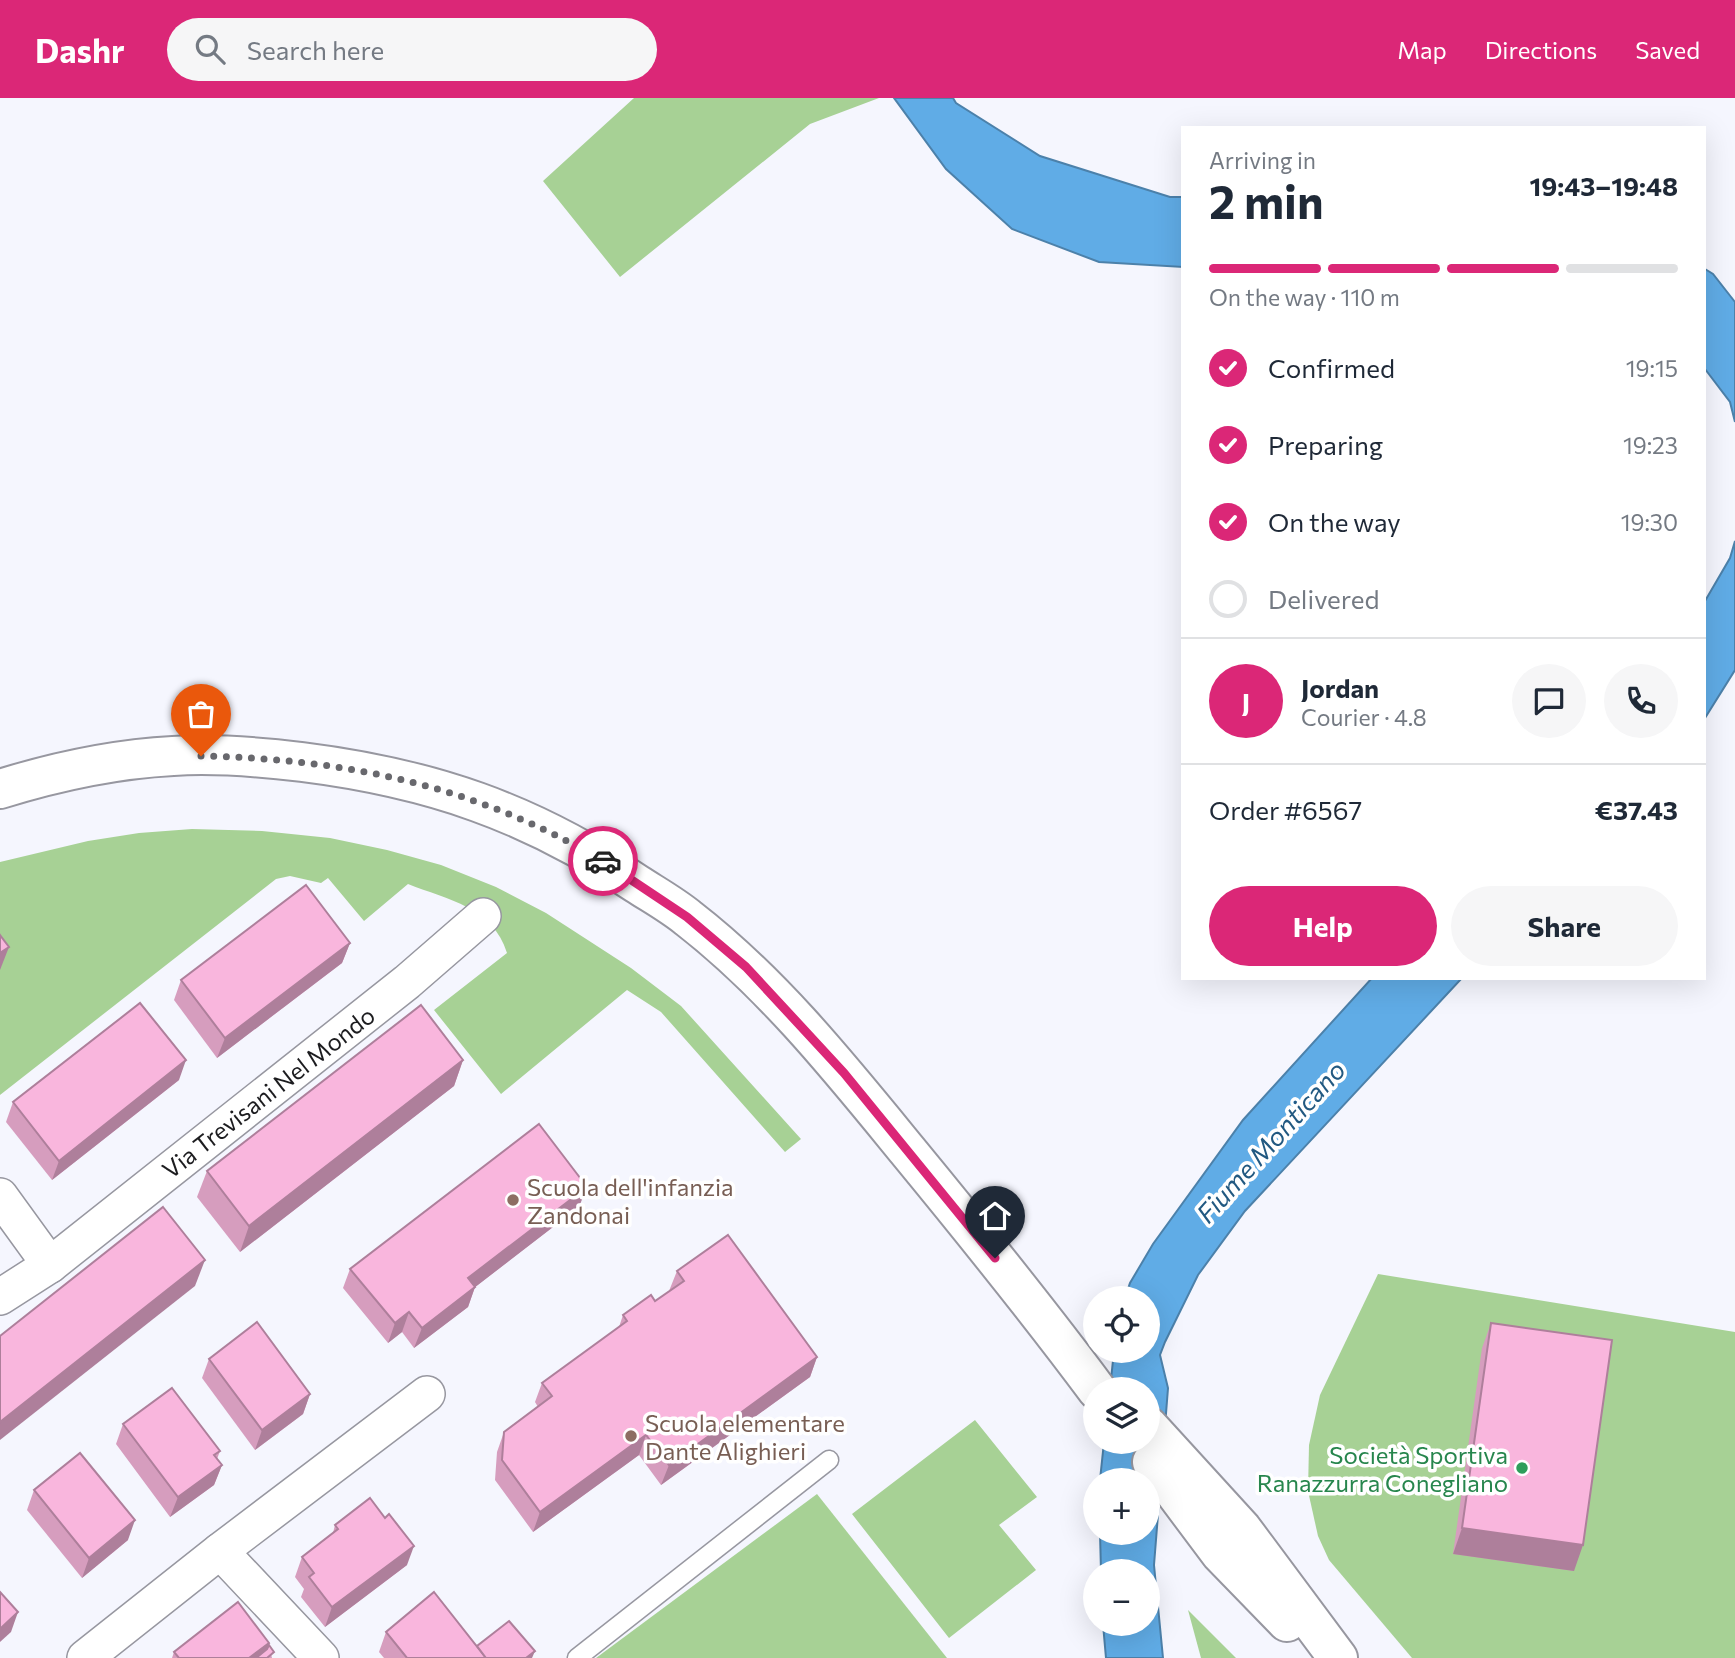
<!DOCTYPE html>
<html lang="en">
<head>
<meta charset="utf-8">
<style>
  :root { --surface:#fff; --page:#f6f6f7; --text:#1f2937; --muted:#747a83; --line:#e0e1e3; --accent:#db2777 }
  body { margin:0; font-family:Commissioner,sans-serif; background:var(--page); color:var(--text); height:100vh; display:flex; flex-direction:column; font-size:26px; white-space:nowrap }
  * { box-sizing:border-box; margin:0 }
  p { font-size:23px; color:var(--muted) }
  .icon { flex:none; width:38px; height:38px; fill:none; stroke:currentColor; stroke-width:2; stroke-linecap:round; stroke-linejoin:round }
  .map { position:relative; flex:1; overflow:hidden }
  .details { position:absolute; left:1181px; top:28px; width:525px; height:854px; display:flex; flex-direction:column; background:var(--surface); border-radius:0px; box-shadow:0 7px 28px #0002 }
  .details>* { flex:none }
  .buttons { position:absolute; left:1083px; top:1188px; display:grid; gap:14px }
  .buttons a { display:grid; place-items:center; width:77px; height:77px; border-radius:50%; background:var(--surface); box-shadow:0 7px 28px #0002; font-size:35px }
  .pin { position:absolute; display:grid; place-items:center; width:60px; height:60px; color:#fff; margin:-72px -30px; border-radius:50% 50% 50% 0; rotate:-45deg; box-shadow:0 0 7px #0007 }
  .pin .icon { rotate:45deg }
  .courier { position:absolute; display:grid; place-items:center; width:70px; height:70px; margin:-35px; border:5px solid #db2777; border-radius:50%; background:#fff; color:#222; box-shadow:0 2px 9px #0007 }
  .summary em { font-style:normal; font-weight:700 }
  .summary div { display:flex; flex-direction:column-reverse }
  .summary { display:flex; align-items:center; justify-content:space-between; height:119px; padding:0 28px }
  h1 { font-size:46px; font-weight:700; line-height:52px }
  .bar { display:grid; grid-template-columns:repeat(4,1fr); gap:10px 7px; align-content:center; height:84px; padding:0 28px }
  .bar i { height:9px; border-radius:5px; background:var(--line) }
  .bar .on { background:var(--accent) }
  .bar p { grid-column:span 4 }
  .line { display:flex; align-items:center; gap:18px; padding:0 28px; border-top:2px solid var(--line) }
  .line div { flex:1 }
  .round { display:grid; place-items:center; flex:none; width:74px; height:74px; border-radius:37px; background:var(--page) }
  ol { padding:0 28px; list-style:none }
  li { display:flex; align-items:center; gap:21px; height:77px }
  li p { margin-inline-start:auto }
  li .icon { padding:7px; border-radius:50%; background:var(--accent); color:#fff; stroke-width:4 }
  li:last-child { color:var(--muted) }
  li i { width:38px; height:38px; border:4px solid var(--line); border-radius:50% }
  .cta { display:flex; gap:14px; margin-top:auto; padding:14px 28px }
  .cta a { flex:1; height:80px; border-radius:42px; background:var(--accent); color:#fff; font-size:28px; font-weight:700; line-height:80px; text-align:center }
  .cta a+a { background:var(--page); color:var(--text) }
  header { display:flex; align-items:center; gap:42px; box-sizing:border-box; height:98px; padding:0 35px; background:var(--accent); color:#fff }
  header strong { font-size:33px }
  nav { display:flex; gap:38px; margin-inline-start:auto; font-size:24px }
  .search { width:490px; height:63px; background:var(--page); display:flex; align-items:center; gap:18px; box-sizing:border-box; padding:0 24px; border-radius:38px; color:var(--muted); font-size:26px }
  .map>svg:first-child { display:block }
</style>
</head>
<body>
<header>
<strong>Dashr</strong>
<div class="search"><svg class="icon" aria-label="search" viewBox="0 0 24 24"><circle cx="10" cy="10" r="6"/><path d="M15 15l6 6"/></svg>Search here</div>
<nav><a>Map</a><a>Directions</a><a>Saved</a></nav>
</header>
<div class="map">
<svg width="1735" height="1560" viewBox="0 0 1735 1560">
  <rect width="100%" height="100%" fill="#f5f6fe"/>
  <!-- green -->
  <g fill="#a7d195">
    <path d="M634 0H879L810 26 620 179 543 83Z"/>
    <path d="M192 731 262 733 330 740 387 752 441 767 496 789 546 815 631 870 681 908 801 1041 785 1054 661 914 627 892 501 996 434 912 507 855C493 809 448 802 408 786L364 823 328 780 321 785 290 778 276 781 0 997V764L88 743 139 735Z"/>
    <path d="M1378 1176 1735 1234V1560H1412L1329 1462 1318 1438 1308 1393 1309 1347 1320 1297Z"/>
    <path d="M975 1322 1037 1399 999 1427 1036 1472 949 1540 852 1416Z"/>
    <path d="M817 1396 947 1560H596Z"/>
    <path d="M1188 1512 1236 1560H1201Z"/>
  </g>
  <!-- water -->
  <g fill="#60ace6" stroke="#4c81aa" stroke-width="2">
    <path d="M894 0H953L956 5 1040 58 1170 99H1183V169L1099 164 1012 131 946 71Z"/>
    <path d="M1705 171 1713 176 1735 204V324L1730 304 1705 271Z"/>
    <path d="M1735 443V572L1705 620V503L1730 460Z"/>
    <path d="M1372 880H1462L1245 1113 1198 1177 1165 1244 1160 1257 1168 1290 1154 1467 1163 1560H1106L1103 1526H1148V1474L1101 1473 1100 1435H1148V1382H1100L1104 1344H1148V1292L1110 1291 1114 1253H1148V1200H1125L1130 1185 1153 1146 1243 1022Z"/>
  </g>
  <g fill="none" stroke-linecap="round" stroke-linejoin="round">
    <defs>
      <path id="service" d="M577 1560 829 1362"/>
      <g id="minor">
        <path d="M0 1098 50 1167"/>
        <path d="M0 1199 50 1167 407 884 483 818"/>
        <path d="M220 1453 321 1560"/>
        <path d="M85 1560 220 1453 427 1296"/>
      </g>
      <g id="secondary">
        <path d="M0 691C55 674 115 661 173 658 216 655 260 659 302 664 430 680 530 714 637 786 654 797 672 807 688 820 772 885 840 970 907 1052 972 1131 1036 1210 1097 1292"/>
        <path d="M1148 1328 1242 1431 1338 1560"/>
        <path d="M1152 1364 1220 1455 1287 1524"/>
      </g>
    </defs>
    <!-- service casing -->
    <use href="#service" stroke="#9797a0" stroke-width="21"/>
    <!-- minor casing -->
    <use href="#minor" stroke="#9797a0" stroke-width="38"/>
    <!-- secondary casing -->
    <use href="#secondary" stroke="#9797a0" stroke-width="42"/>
    <!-- service -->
    <use href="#service" stroke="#fff" stroke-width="18"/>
    <!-- minor -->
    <use href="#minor" stroke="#fff" stroke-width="35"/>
    <!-- secondary -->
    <use href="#secondary" stroke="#fff" stroke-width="38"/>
  </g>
  <!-- wall -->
  <g fill="#d69dbe">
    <path d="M350 845 342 865 217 960 174 902 181 882Z"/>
    <path d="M463 962 454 988 240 1154 197 1099 207 1073Z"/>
    <path d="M179 982 52 1082 6 1024 13 1004Z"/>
    <path d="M579 1109 475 1189 468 1209 414 1250 402 1234 388 1245 343 1190 350 1171Z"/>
    <path d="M677 1173 817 1259 810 1279 661 1387 639 1357 533 1434 495 1382 497 1354 504 1334 538 1309 535 1304 542 1285 619 1229 623 1217 655 1203 669 1193Z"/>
    <path d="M1491 1225 1574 1473 1453 1456 1482 1250Z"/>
    <path d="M209 1261 310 1296 303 1316 255 1352 202 1280Z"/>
    <path d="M123 1326 220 1353 217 1361 222 1367 214 1387 170 1419 116 1346Z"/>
    <path d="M34 1392 128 1442 82 1480 27 1412Z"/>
    <path d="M335 1427 407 1467 325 1529 301 1499 304 1491 295 1479 302 1459 333 1435Z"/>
    <path d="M386 1534 477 1548 532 1560H384L379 1554Z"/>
    <path d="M269 1545V1547L272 1560H172L174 1554Z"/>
  </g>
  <!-- shaded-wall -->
  <g fill="#ae7f9b">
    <path d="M350 845 342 865 217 960 225 940Z"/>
    <path d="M9 849 0 872V855Z"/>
    <path d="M186 962 179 982 52 1082 59 1063Z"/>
    <path d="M463 962 454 988 240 1154 249 1128Z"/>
    <path d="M587 1089 579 1109 461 1200 468 1180Z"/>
    <path d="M205 1162 195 1188 0 1342V1324Z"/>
    <path d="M475 1189 468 1209 414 1250 422 1230Z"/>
    <path d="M409 1214 402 1234 388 1245 395 1225Z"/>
    <path d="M817 1259 810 1279 661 1387 669 1367Z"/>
    <path d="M310 1296 303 1316 255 1352 262 1332Z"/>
    <path d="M646 1337 639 1357 533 1434 540 1414Z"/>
    <path d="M222 1367 214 1387 170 1419 178 1399Z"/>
    <path d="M135 1422 128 1442 82 1480 89 1460Z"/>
    <path d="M1462 1430 1583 1447 1574 1473 1453 1456Z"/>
    <path d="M414 1448 407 1467 325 1529 332 1509Z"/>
    <path d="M18 1514 11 1534 0 1544V1531Z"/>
    <path d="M269 1545 264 1558 262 1560H249Z"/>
    <path d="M535 1553 532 1560H526Z"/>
  </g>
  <!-- building -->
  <g fill="#f9b6dd" stroke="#ae7f9b" stroke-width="2">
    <path d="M306 787 350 845 225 940 181 882Z"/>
    <path d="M0 837 9 849 0 855Z"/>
    <path d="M140 905 186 962 59 1063 13 1004Z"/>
    <path d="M421 907 463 962 249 1128 207 1073Z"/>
    <path d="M539 1026 587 1089 468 1180 475 1189 422 1230 409 1214 395 1225 350 1171Z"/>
    <path d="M163 1109 205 1162 0 1324V1238Z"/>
    <path d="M728 1137 817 1259 669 1367 646 1337 540 1414 502 1362 504 1334 552 1298 542 1285 627 1223 623 1217 651 1197 655 1203 684 1183 677 1173Z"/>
    <path d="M257 1224 310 1296 262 1332 209 1261Z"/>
    <path d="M1491 1225 1612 1242 1583 1447 1462 1430Z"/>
    <path d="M172 1290 220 1353 214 1357 222 1367 178 1399 123 1326Z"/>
    <path d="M80 1355 135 1422 89 1460 34 1392Z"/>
    <path d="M370 1400 385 1420 389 1416 414 1448 332 1509 309 1479 314 1475 302 1459 338 1431 335 1427Z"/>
    <path d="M0 1494 18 1514 0 1531Z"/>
    <path d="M434 1494 486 1560H407L386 1534Z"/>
    <path d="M238 1504 269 1545 249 1560H179L174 1554Z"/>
    <path d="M509 1523 535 1553 526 1560H486L477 1548Z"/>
    <path d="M269 1547 274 1554 267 1560H256L267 1551Z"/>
  </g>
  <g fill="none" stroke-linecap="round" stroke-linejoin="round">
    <!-- done -->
    <path stroke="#68686d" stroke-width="7" stroke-dasharray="0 12.6" d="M201 658C347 661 476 688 603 763"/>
    <!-- route -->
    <path stroke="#db2777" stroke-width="9" d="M603 763 687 819 746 869 844 975 995 1160"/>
  </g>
  <!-- markers -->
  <g fill="#8d6e63" stroke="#fff" stroke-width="2.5">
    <circle cx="513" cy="1102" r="7"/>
    <circle cx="631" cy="1338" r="7"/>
  </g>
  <circle fill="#2e9e5b" stroke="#fff" stroke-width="2.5" cx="1522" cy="1370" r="7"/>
  <g text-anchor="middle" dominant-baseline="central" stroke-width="7" stroke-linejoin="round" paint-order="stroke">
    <!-- street labels -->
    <g font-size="24" fill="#1c1c1f" stroke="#fff">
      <text transform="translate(268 994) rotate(-38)">Via Trevisani Nel Mondo</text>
    </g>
    <!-- education labels -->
    <g font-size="24" fill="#785e54" stroke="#fff" text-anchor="start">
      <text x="527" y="1088">Scuola dell'infanzia<tspan x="527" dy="28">Zandonai</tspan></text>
      <text x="645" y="1324">Scuola elementare<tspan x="645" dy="28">Dante Alighieri</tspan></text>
    </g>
    <!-- leisure labels -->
    <g font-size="24" fill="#27864d" stroke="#fff" text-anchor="end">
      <text x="1508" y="1356">Società Sportiva<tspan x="1508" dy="28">Ranazzurra Conegliano</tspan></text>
    </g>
    <!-- water labels -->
    <g font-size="26" font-style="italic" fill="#225981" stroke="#fff">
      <text transform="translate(1270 1043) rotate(-48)">Fiume Monticano</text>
    </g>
  </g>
</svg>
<div class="buttons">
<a><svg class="icon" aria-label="locate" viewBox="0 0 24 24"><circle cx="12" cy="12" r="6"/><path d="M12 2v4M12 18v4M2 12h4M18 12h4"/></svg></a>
<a><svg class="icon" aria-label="layers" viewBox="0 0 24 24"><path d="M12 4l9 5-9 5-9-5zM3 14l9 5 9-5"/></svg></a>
<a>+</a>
<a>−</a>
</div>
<div class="pin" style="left:201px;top:658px;background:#ea580c"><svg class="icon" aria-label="bag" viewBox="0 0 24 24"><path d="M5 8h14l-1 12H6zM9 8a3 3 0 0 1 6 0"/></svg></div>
<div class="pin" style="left:995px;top:1160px;background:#1f2937"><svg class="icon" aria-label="home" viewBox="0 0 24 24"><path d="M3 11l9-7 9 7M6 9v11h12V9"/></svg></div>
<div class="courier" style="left:603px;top:763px"><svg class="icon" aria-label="car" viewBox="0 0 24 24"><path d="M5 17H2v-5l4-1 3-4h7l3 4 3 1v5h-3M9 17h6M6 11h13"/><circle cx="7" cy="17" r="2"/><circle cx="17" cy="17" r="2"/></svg></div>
<section class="details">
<div class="summary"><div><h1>2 min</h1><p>Arriving in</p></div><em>19:43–19:48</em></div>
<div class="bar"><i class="on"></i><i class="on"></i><i class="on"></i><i></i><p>On the way · 110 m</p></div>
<ol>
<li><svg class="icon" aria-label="check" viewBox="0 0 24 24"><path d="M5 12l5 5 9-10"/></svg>Confirmed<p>19:15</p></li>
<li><svg class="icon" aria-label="check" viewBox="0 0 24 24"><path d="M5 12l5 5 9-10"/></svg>Preparing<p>19:23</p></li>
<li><svg class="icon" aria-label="check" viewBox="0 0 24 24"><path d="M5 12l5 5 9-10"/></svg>On the way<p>19:30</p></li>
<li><i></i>Delivered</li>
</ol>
<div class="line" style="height:126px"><b class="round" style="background:var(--accent);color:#fff">J</b><div><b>Jordan</b><p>Courier · 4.8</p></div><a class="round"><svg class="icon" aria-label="chat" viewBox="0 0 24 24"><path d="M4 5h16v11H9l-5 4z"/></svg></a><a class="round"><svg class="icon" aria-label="phone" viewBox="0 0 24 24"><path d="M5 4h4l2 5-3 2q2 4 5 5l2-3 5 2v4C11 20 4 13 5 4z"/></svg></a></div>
<div class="line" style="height:91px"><div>Order #6567</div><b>€37.43</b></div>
<div class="cta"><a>Help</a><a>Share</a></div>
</section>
</div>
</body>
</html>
